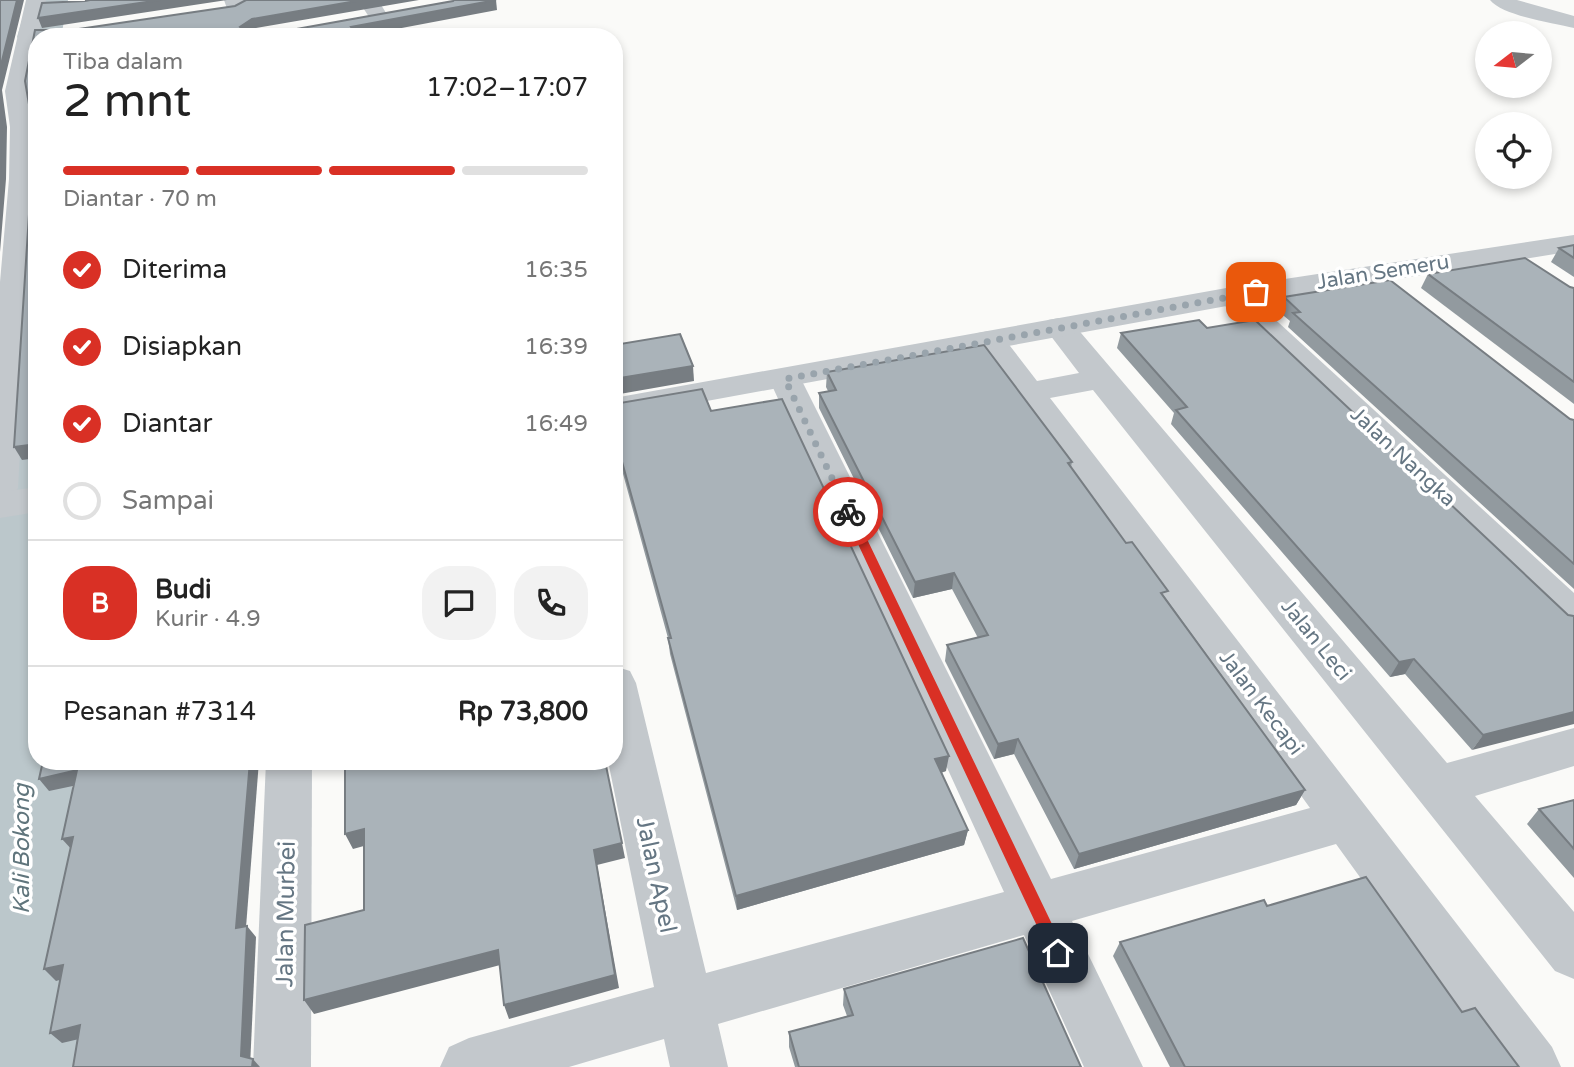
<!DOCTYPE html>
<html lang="id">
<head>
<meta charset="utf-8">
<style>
  :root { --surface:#fff; --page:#f2f2f2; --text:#222; --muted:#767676; --line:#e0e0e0; --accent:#d93025 }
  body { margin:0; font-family:"Varela Round",sans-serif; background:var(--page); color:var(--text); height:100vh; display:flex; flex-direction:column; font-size:26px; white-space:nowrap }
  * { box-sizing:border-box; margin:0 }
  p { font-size:23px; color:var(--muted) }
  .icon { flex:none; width:38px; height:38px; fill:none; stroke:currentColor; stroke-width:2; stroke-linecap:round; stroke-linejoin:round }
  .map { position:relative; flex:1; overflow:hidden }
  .sheet { position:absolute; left:28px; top:28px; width:595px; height:742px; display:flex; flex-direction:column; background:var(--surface); border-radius:28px; box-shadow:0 4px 10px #0003 }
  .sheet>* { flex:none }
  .needle { width:46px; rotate:254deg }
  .buttons { position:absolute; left:1475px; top:21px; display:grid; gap:14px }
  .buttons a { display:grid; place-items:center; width:77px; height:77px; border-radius:50%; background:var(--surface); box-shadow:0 4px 10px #0003; font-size:35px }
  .pin { position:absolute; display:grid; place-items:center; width:60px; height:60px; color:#fff; margin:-30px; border-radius:14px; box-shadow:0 4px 10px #0006 }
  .courier { position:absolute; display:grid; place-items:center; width:70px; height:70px; margin:-35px; border:5px solid #d93025; border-radius:50%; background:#fff; color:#222; box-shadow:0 2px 9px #0007 }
  .summary em { font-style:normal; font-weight:600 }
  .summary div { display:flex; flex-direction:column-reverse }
  .summary { display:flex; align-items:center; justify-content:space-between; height:119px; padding:0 35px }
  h1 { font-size:46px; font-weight:600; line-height:52px }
  .bar { display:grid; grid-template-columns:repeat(4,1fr); gap:10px 7px; align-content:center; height:84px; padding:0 35px }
  .bar i { height:9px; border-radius:5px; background:var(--line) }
  .bar .on { background:var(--accent) }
  .bar p { grid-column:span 4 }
  .line { display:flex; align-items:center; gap:18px; padding:0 35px; border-top:2px solid var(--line) }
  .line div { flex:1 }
  .round { display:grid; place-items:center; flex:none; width:74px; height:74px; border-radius:28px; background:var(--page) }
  ol { padding:0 35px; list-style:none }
  li { display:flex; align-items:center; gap:21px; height:77px }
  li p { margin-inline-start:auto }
  li .icon { padding:7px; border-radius:50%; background:var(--accent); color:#fff; stroke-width:4 }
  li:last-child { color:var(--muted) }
  li i { width:38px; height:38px; border:4px solid var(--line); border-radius:50% }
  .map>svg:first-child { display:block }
</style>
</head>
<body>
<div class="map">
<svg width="1574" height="1067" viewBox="0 0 1574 1067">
  <rect width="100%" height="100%" fill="#fafaf8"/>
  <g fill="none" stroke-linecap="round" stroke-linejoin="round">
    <!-- river -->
    <g fill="#bbc7cb" fill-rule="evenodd">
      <path d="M28 0H68L61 37H37V50L24 46 17 37Z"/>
      <path d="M24 326 37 329V761H71L84 1067H0V332Z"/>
    </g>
    <!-- minor -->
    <g fill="#c3c8cc" fill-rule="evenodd">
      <path d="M26 0H46L27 91 34 127 35 179 18 488 13 497 0 500V282L9 179 10 127 5 91Z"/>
      <path d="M224 0H244L257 37H237Z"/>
      <path d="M358 0H378L388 16 385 20H371Z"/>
      <path d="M1490 0H1517L1574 16V28C1553 23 1503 16 1490 0Z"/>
      <path d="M1232 287 1243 290 1574 593V633L1559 628 1221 302 1217 296 1221 290Z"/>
      <path d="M1059 318 1070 320 1447 763 1574 728V766L1475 796 1574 912V979L1555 971 1093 390 1050 398 1552 1047 1561 1067H1497L1336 844 1072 921 1143 1067H1084L1024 935 718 1024 728 1067H670L664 1039 569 1067H440L449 1047 469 1038 654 987 608 761H614V666L630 671 636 683 706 973 1004 892 769 379 773 372 785 369 797 372 801 379 1051 879 1310 808 973 340 978 333 989 331 1000 333 1037 381 1079 373 1044 327 1048 320Z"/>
      <path d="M266 761H312L311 1067H253Z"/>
    </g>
    <!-- tertiary -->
    <g fill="#c3c8cc" fill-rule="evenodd">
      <path d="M1574 235V251L1232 305 614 418V398L1232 287Z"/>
      <path d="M37 487V512L0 518V492Z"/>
    </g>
  </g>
  <!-- wall -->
  <g fill="#929a9f">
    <path d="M1574 245V277L1551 262 1559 248Z"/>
    <path d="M1428 274 1574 288V404L1421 288Z"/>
    <path d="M1284 297 1574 420V589L1288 327 1290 321 1278 311Z"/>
    <path d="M1207 328 1568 615 1574 616 1472 750 1405 674 1390 677 1171 424 1174 413 1117 348 1121 333Z"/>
    <path d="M827 372 1072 462 1071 467 1305 790 1296 805 1074 869 1014 754 994 759 945 661 947 645 978 638 952 589 913 598 819 408V393L828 391 826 387Z"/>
    <path d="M614 404 711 411 946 771 941 773 968 830 964 845 737 910 670 654 668 638 614 441Z"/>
    <path d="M1574 800V878L1527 824 1539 809Z"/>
    <path d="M1267 906 1462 1012 1519 1067H1170L1113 956 1120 942Z"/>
    <path d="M844 989 1081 1067H795L789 1047V1032L847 1016 843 1005Z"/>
  </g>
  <!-- shaded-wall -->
  <g fill="#777d82">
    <path d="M17 0H24L2 90 7 127 6 179 0 252V69Z"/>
    <path d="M160 0H227L42 28 38 18Z"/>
    <path d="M362 0H419L256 28 243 37 240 27 252 19Z"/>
    <path d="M496 0 497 10 354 37 351 27Z"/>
    <path d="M693 366 694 381 614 395V379Z"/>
    <path d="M37 444V458L22 460 14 447Z"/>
    <path d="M954 573 952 589 913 598 915 582Z"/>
    <path d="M1414 659 1405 674 1390 677 1399 662Z"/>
    <path d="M1574 712V724L1472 750 1483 735Z"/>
    <path d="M1018 739 1014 754 994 759 998 744Z"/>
    <path d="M949 756 946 771 933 775 935 759Z"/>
    <path d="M250 761H259L245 940 236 928Z"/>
    <path d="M77 770 87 783 49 791 39 779Z"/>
    <path d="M1305 790 1296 805 1074 869 1079 854Z"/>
    <path d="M364 829 371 844 353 849 345 834Z"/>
    <path d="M968 830 964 845 737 910 736 896Z"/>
    <path d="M73 837V851L62 839Z"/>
    <path d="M622 843 625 858 597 865 619 988 509 1019 504 1005 594 850Z"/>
    <path d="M247 926 256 937 250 1067 241 1056Z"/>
    <path d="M498 950 504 964 314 1014 304 1000Z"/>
    <path d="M63 965 74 976 56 981 44 969Z"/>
    <path d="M80 1025 92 1036 62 1043 50 1033Z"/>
    <path d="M253 1059 260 1067H252Z"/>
  </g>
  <!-- building -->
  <g fill="#aab3b9" stroke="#777d82" stroke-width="2">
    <path d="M0 0H17L0 69Z"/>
    <path d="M90 0H160L38 18 42 3 85 1Z"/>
    <path d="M246 0H362L252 19 240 27 243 30H291L453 1 454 0H496L351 27 358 37H37V444L14 447 32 168 31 116 25 81 35 30H72L235 6Z"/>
    <path d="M0 101 2 116 0 172Z"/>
    <path d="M1574 245V258L1559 248Z"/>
    <path d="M1525 258 1570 287 1574 288V382L1428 274Z"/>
    <path d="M1390 280 1570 419 1574 420V564L1293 313 1300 312 1284 297Z"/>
    <path d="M1199 320 1207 328 1255 320 1568 615 1574 616V712L1483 735 1414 659 1399 662 1176 410 1187 407 1121 333Z"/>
    <path d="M680 334 693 366 614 379V345Z"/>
    <path d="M984 345 1072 462 1068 463 1126 543 1132 542 1168 591 1161 593 1305 790 1079 854 1018 739 998 744 947 645 988 635 954 573 915 582 819 393 836 390 827 372Z"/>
    <path d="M702 389 711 411 782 399 949 756 935 759 968 830 736 896 668 638H671L614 433V404Z"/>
    <path d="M43 761H250L236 928 247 926 241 1056 253 1059 252 1067H73L80 1025 50 1033 63 965 44 969 73 837 62 839 77 770 39 779Z"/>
    <path d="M345 761H605L622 843 594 850 615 975 504 1005 498 950 304 1000 305 925 364 910V829L345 834Z"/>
    <path d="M1574 800V849L1539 809Z"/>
    <path d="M1366 877 1462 1012 1475 1008 1519 1067H1185L1120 942 1264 900 1267 906Z"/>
    <path d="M1023 938 1081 1067H799L789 1032 853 1015 844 989Z"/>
  </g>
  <!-- route -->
  <path fill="#d93025" d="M848 508 854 512 1063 947 1066 953 1063 958 1058 960 1052 958 843 512Z"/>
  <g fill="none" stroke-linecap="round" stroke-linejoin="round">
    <!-- done -->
    <path stroke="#99a4ac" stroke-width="7" stroke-dasharray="0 12.6" d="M848 512 785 379 1256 292"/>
  </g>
  <g text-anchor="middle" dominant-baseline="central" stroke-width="7" stroke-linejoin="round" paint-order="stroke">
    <!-- street labels -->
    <g font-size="21" fill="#657683" stroke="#fff">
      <text transform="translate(1383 272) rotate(-9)">Jalan Semeru</text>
      <text transform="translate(1403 457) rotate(43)">Jalan Nangka</text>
      <text transform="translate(1316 640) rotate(51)">Jalan Leci</text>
      <text transform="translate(1261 703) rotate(53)">Jalan Kecapi</text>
    </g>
    <!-- water labels -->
    <g font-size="23" font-style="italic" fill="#60757c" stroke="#fff">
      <text transform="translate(22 849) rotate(-90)">Kali Bokong</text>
    </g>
    <!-- near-street labels -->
    <g font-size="24" fill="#657683" stroke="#fff">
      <text transform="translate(656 875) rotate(78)">Jalan Apel</text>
      <text transform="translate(286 914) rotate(-89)">Jalan Murbei</text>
    </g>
  </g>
</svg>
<div class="buttons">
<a><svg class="needle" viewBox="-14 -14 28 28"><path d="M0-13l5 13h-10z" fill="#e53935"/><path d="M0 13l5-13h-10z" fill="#767676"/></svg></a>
<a><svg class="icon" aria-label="locate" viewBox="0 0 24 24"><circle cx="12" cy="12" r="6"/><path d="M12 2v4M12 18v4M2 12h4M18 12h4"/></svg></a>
</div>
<div class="pin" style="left:1256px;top:292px;background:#ea580c"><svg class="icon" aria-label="bag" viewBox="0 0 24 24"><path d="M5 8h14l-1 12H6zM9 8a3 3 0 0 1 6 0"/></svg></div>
<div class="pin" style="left:1058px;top:953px;background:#1f2937"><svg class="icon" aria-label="home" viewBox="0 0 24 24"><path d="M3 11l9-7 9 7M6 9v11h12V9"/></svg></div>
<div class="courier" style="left:848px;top:512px"><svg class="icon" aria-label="bike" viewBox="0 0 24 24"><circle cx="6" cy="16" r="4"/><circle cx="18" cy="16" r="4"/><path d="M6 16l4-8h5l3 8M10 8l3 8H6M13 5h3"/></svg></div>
<section class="sheet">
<div class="summary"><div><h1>2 mnt</h1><p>Tiba dalam</p></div><em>17:02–17:07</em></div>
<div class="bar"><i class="on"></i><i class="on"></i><i class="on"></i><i></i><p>Diantar · 70 m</p></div>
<ol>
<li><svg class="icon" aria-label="check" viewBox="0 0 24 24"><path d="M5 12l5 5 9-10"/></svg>Diterima<p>16:35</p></li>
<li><svg class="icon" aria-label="check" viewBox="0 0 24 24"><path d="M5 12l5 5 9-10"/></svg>Disiapkan<p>16:39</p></li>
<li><svg class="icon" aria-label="check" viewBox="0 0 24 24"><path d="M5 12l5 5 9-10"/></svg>Diantar<p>16:49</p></li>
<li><i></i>Sampai</li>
</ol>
<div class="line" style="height:126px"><b class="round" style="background:var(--accent);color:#fff">B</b><div><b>Budi</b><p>Kurir · 4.9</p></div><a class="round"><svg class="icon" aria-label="chat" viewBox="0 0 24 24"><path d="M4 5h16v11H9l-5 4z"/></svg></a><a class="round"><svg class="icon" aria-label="phone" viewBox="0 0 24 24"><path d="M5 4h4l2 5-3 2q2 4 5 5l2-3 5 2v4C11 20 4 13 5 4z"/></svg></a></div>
<div class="line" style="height:91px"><div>Pesanan #7314</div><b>Rp 73,800</b></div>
</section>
</div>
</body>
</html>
